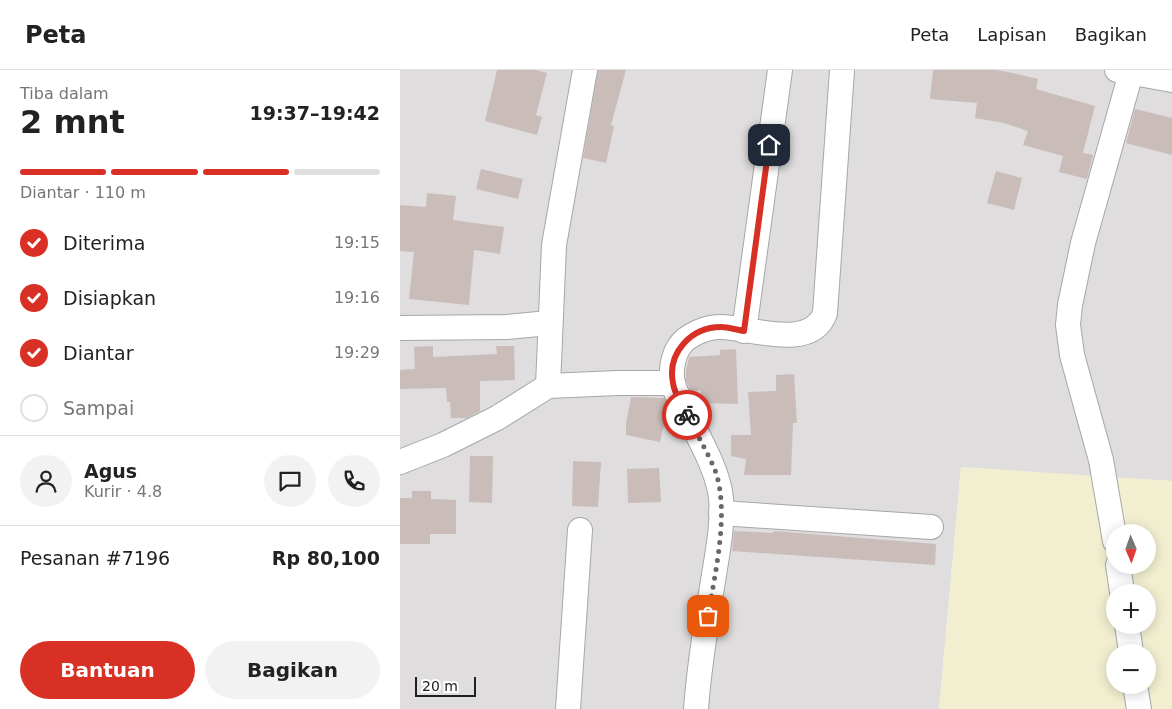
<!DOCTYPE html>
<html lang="id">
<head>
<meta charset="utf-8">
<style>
  :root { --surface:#fff; --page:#f2f2f2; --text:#222; --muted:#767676; --line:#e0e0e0; --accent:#d93025 }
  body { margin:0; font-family:"DejaVu Sans",sans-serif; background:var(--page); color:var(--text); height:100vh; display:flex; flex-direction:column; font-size:19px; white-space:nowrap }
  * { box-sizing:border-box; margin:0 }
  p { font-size:16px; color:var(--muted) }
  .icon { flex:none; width:28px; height:28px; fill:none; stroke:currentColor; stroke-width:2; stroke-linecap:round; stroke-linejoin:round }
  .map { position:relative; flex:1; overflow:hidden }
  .details { display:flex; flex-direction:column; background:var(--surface); width:400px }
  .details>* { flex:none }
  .needle { width:32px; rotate:178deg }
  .buttons { position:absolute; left:706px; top:454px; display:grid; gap:10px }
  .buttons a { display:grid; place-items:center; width:50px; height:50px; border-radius:50%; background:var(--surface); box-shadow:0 2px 12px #0003; font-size:25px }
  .scale { position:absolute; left:15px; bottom:12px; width:61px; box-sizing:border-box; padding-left:5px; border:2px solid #202020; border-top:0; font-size:14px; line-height:18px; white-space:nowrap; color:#202020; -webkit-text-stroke:4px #fff; paint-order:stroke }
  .pin { position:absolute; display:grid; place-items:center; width:42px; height:42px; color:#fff; margin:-21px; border-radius:10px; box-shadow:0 2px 8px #0006 }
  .courier { position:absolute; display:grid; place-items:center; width:50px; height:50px; margin:-25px; border:4px solid #d93025; border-radius:50%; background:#fff; color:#222; box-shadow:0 1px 6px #0007 }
  .headline em { font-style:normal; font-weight:800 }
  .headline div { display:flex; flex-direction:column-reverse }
  .headline { display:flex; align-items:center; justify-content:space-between; height:85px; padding:0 20px }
  h1 { font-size:32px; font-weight:800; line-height:38px }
  .bar { display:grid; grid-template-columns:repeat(4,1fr); gap:8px 5px; align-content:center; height:60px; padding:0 20px }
  .bar i { height:6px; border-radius:4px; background:var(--line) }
  .bar .on { background:var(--accent) }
  .bar p { grid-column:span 4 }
  .line { display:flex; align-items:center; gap:12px; padding:0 20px; border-top:1px solid var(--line) }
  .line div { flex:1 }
  .round { display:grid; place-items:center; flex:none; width:52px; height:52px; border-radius:26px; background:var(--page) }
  ol { padding:0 20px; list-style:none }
  li { display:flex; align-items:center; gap:15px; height:55px }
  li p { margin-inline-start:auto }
  li .icon { padding:5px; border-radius:50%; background:var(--accent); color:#fff; stroke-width:4 }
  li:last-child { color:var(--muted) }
  li i { width:28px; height:28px; border:2px solid var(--line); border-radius:50% }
  .primary-button { display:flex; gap:10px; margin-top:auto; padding:10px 20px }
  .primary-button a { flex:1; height:58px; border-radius:30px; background:var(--accent); color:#fff; font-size:20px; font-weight:800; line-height:58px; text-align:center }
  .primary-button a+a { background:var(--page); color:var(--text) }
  header { display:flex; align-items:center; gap:30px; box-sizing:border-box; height:70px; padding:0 25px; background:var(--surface); border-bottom:1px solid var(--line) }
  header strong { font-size:24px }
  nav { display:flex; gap:28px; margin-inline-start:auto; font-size:18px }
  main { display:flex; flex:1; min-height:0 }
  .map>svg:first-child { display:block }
</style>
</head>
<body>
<header>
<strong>Peta</strong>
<nav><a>Peta</a><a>Lapisan</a><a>Bagikan</a></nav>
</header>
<main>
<section class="details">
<div class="headline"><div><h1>2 mnt</h1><p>Tiba dalam</p></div><em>19:37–19:42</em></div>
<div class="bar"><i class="on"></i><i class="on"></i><i class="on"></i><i></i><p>Diantar · 110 m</p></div>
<ol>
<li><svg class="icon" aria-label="check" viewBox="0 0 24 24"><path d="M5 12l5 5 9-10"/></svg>Diterima<p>19:15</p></li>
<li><svg class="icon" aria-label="check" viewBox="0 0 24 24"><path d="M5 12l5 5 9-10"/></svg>Disiapkan<p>19:16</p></li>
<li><svg class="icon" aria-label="check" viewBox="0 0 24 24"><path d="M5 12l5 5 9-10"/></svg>Diantar<p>19:29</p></li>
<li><i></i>Sampai</li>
</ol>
<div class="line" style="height:90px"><a class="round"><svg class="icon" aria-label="person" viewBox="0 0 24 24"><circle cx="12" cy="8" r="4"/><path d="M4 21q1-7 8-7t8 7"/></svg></a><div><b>Agus</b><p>Kurir · 4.8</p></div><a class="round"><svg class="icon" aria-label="chat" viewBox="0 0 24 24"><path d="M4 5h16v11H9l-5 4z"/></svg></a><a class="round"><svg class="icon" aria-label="phone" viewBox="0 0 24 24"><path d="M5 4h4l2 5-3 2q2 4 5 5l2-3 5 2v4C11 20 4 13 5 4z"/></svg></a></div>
<div class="line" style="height:65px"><div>Pesanan #7196</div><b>Rp 80,100</b></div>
<div class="primary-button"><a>Bantuan</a><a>Bagikan</a></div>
</section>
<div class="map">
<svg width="772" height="639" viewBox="0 0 772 639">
  <rect width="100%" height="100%" fill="#f2ece6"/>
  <!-- residential -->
  <path fill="#dfddde" d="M0 0H772V411L561 397 539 639H0Z"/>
  <!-- farmland -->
  <path fill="#f2efd0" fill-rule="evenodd" d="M561 397 772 411V639H539ZM715 462H748V495H715ZM715 522H748V555H715ZM715 582H748V615H715Z"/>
  <!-- building -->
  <g fill="#cabdb9">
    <path d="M97 0H136L147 3 136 45 142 47 137 65 85 51Z"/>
    <path d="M198 0H226L211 55 214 56 206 93 183 88Z"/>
    <path d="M533 0H596L613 3 638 9 636 19 695 36 683 83 693 85 687 109 659 102 663 86 623 75 628 61 604 53 575 48 577 33 530 29Z"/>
    <path d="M735 39 772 48V85L726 73Z"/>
    <path d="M81 99 123 109 118 129 76 119Z"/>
    <path d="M596 101 622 108 614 140 587 133Z"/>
    <path d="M27 123 56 126 53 150 104 157 100 184 74 180 69 235 9 229 14 182 0 181V135L26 137Z"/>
    <path d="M33 276V287L97 284 96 276H114L115 310 80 311V341L67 348H51L50 332H47L46 318 0 319V300L15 299 14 277Z"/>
    <path d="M336 279 338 334 301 333V320L291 321 286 311V301L289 287 320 285V280Z"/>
    <path d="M394 304 397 353H393L391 405H344L346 389 331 386V365H351L348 322 376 321V305Z"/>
    <path d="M231 327 264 328 268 336 260 372 226 365V353Z"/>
    <path d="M70 386H93L92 433 69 432Z"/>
    <path d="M173 391 201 392 198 437 172 436Z"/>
    <path d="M259 398 261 432 228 433 227 399Z"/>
    <path d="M12 421H31V429L56 430V464H30V474H0V428H12Z"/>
    <path d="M334 461 373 463 374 461 536 474 535 495 332 481Z"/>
  </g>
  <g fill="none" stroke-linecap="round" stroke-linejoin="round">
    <defs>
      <g id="minor">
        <path d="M717 0 772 10"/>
        <path d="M0 258 107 257 149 253"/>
        <path d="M344 261 380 0"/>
        <path d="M148 316 154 175 185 0"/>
        <path d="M0 392 43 375 97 348 148 316 218 313H273"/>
        <path d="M321 443 531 457"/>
        <path d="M715 471 701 390 672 285 668 255 670 235 683 173 731 3"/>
        <path d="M718 495 722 522"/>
        <path d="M727 555 731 582"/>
        <path d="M735 615 739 639"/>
        <path d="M168 639 180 460"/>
        <path d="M296 639C299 596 306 554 313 511 317 485 325 447 320 421 314 392 297 365 284 338 281 331 275 322 273 314 270 303 273 286 279 277 286 265 308 256 322 257 351 258 412 281 425 243L442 0"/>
      </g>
    </defs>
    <!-- minor casing -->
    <use href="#minor" stroke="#a7a7a7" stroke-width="26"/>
    <!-- minor -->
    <use href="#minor" stroke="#fff" stroke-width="24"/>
  </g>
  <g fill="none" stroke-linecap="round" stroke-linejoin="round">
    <!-- done -->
    <path stroke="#6a6765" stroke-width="5" stroke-dasharray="0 9" d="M287 345C296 363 307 381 315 400 330 442 315 502 308 546"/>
    <!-- route -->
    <path stroke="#d93025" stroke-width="6" d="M287 345C283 335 274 324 273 313 267 283 291 257 321 257 328 257 337 260 344 261L369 75"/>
  </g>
</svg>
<div class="buttons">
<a><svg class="needle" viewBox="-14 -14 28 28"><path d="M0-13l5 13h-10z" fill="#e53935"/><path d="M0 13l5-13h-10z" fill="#767676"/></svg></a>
<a>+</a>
<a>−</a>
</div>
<div class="scale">20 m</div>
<div class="pin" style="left:308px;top:546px;background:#ea580c"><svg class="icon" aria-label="bag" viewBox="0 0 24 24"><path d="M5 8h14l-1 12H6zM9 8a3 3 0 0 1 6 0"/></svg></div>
<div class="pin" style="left:369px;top:75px;background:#1f2937"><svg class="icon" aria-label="home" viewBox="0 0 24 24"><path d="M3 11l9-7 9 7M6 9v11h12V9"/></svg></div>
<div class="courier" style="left:287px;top:345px"><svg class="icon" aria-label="bike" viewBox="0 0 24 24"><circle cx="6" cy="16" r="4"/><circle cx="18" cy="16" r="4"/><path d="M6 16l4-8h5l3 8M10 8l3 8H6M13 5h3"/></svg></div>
</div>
</main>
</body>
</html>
